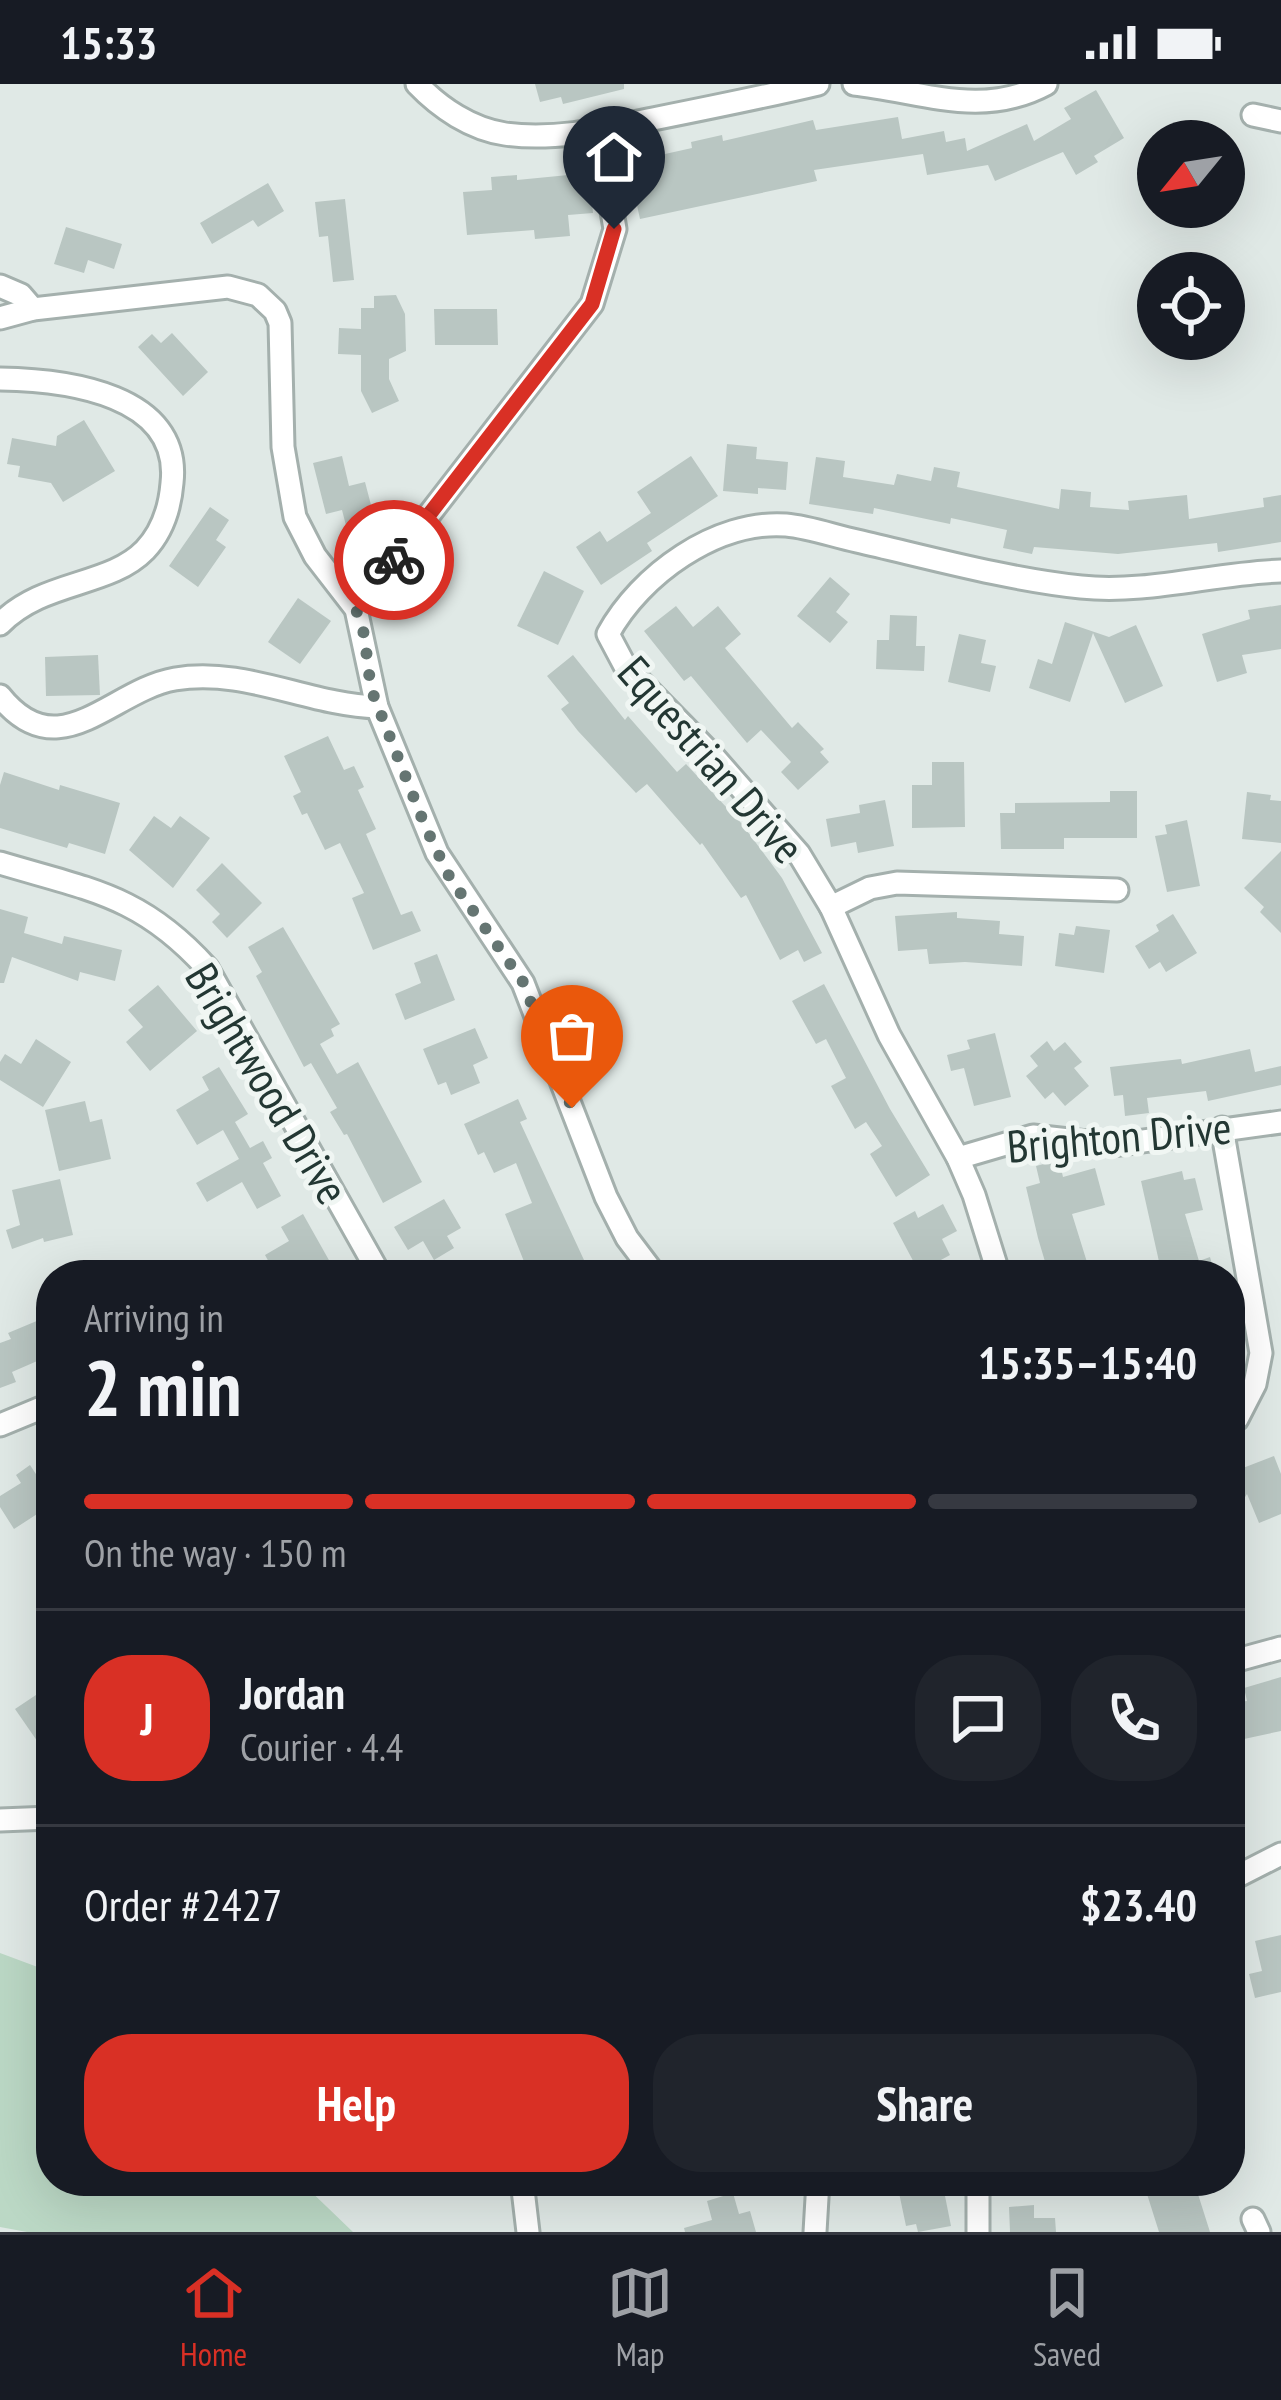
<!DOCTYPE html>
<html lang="en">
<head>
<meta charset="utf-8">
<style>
  :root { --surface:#171b24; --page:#20242c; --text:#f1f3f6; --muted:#9ea1a6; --line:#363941; --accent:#d93025 }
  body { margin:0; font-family:"PT Sans Narrow",sans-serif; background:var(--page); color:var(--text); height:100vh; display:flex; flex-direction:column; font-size:45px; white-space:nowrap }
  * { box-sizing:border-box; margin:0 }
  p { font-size:39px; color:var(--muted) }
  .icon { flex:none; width:66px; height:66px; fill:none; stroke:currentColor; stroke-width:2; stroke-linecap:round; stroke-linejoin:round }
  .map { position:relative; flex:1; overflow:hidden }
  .side { position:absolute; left:36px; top:1176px; width:1209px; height:936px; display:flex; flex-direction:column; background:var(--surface); border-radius:48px; box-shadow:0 12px 48px #0002 }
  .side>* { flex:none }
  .needle { width:78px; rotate:240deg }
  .fabs { position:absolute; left:1137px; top:36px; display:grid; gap:24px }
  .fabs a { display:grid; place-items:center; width:108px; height:108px; border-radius:50%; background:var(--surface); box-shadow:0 12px 48px #0002; font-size:60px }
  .pin { position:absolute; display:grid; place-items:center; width:102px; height:102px; color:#fff; margin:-123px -51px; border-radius:50% 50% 50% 0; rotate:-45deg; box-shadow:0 0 12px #0007 }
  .pin .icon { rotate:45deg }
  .courier { position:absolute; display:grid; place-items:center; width:120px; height:120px; margin:-60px; border:9px solid #d93025; border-radius:50%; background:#fff; color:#222; box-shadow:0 3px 15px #0007 }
  .overview em { font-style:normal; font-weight:700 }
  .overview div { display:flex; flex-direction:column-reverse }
  .overview { display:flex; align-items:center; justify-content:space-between; height:204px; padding:0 48px }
  h1 { font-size:78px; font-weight:700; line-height:90px }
  .bar { display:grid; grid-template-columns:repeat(4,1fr); gap:18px 12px; align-content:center; height:144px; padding:0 48px }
  .bar i { height:15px; border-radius:9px; background:var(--line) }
  .bar .on { background:var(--accent) }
  .bar p { grid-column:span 4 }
  .line { display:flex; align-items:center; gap:30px; padding:0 48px; border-top:3px solid var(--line) }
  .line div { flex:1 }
  .round { display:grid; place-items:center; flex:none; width:126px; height:126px; border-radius:48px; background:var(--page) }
  .primary-button { display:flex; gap:24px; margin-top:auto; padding:24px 48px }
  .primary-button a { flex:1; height:138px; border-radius:48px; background:var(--accent); color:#fff; font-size:48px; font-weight:700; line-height:138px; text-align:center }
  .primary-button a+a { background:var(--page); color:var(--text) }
  .status { display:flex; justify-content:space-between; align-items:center; height:84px; padding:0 60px; background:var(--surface); direction:ltr }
  .status svg { height:33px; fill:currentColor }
  .dock { display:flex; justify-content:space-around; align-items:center; height:168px; border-top:3px solid var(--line); background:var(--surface); font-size:33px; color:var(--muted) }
  .dock a { display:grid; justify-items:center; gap:6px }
  .dock .on { color:var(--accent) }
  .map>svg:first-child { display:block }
</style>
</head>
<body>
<div class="status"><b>15:33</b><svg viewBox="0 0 49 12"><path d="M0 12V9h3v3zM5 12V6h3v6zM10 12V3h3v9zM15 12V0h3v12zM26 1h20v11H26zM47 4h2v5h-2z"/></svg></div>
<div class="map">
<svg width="1281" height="2148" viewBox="0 0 1281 2148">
  <rect width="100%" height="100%" fill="#e0e9e6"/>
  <!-- green -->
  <path fill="#bbd8c5" d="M0 1869 51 1888V2097H300L353 2148H27L0 2143Z"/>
  <!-- building -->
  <g fill="#b9c6c2">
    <path d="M535 0H624V5L563 20 561 13 540 18Z"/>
    <path d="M1096 6 1124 54 1094 72 1098 78 1076 91 1063 68 995 97 988 81 927 91 923 70 814 86 817 97 640 135 631 94 660 87 656 72 692 64 691 58 722 51 723 57 813 36 816 46 898 33 902 55 944 47 946 58 965 54 967 67 1027 40 1034 57 1071 35 1064 24Z"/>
    <path d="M589 89 593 129 568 131 570 152 535 155 534 146 467 151 463 108 492 106 491 93 517 91V96Z"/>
    <path d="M268 99 284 127 258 143 253 136 212 160 200 139Z"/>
    <path d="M345 115 354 196 333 198 328 152 319 153 315 118Z"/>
    <path d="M66 143 122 160 114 185 88 176 84 189 54 180Z"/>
    <path d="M396 211 405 230 406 267 389 275V295L399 317 372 329 361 307V271L338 270 339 244 361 245V224H374V212Z"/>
    <path d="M434 225H497L498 261H435Z"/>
    <path d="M172 249 208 288 183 312 138 263 152 250 161 259Z"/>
    <path d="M84 336 115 387 63 418 51 399 18 393 20 382 7 380 12 354 56 362 57 352Z"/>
    <path d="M727 360 757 363 756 375 788 378 786 406 758 404V410L723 407Z"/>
    <path d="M342 372 349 402 365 398 371 421 380 419 385 439 369 443 371 451 350 457 342 426 326 430 313 379Z"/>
    <path d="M691 372 718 412 647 459 652 467 601 501 576 463 600 447 607 458 651 429 637 408Z"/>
    <path d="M816 373 845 377 843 393 894 401 897 390 931 397 934 383 960 388 957 403 1059 425 1061 405 1091 408 1090 423 1129 426 1128 417 1187 411 1189 435 1264 423 1263 414 1281 411V458L1218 468 1217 459 1118 470 1034 463 1032 470 1003 464 1007 446 951 434 950 440 874 424 873 430 809 420Z"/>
    <path d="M210 423 229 436 216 456 226 463 198 503 169 482Z"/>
    <path d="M544 487 584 507 558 561 517 542Z"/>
    <path d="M830 493 850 510 836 528 848 538 830 559 797 532Z"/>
    <path d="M298 514 331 537 300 580 268 558Z"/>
    <path d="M1281 521V565L1242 571 1247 589 1217 598 1202 550 1250 535 1248 526Z"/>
    <path d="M676 522 693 543 718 522 741 550 725 564 792 644 798 638 824 665 820 668 829 678 798 706 781 688 791 678 761 646 747 659 691 592 684 597 644 547Z"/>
    <path d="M890 531 917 532 916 562H925L924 587 876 585 877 556H889Z"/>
    <path d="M1065 538 1109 553 1136 541 1163 602 1125 619 1093 549 1070 618 1029 604 1038 575 1052 580Z"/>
    <path d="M959 550 986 556 981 579 996 582 990 608 948 598Z"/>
    <path d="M98 571 100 611 46 612 45 573Z"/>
    <path d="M573 571 625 636 628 632 677 688 686 680 742 740 782 794 822 869 804 878 798 866 780 876 746 811 741 814 702 759 700 761 647 700 636 709 578 647 561 625 569 619 547 592Z"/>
    <path d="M328 652 344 686 354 682 364 703 358 706 376 745 366 750 401 831 412 827 421 847 373 866 352 814 364 809 340 759 325 766 307 729 302 731 293 712 301 708 284 672Z"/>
    <path d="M932 678H964L965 743 912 744V701H932Z"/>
    <path d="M4 688 59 706 60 701 120 719 105 770 69 759 67 764 0 744V701Z"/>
    <path d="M1110 707H1137V754H1064V765H1001L1000 729H1015V719L1110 718Z"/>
    <path d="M1247 708 1271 711 1270 716 1281 717V759L1242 755Z"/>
    <path d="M885 716 894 762 858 769 856 758 831 763 826 735 860 729 859 721Z"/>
    <path d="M154 732 171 744 180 732 210 754 173 804 129 766Z"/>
    <path d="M1187 736 1200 802 1167 808 1155 752 1167 750 1165 741Z"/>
    <path d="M1281 767V849L1260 828 1264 823 1244 804Z"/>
    <path d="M222 779 262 819 227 854 212 838 220 830 196 806Z"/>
    <path d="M0 825 28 833 24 849 62 860 64 852 122 866 115 897 80 888 78 897 12 873 4 899H0Z"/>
    <path d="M957 828V834L1000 837 999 850 1024 852 1022 882 965 878 929 880 927 865 898 867 895 832Z"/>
    <path d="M1173 830 1197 869 1166 888 1160 878 1149 885 1135 862 1159 847 1156 841Z"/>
    <path d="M1076 842 1110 846 1104 889 1055 882 1059 849 1074 851Z"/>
    <path d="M283 843 340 940 331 945 334 952 320 960 337 990 358 978 422 1098 383 1119 347 1050 344 1051 330 1028 337 1024 311 979 304 983 256 892 262 888 248 863Z"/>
    <path d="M437 870 455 916 405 936 395 910 421 899 414 879Z"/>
    <path d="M824 900 890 1025 930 1091 896 1113 870 1070 882 1062 866 1038 855 1045 831 1002 846 994 826 955 816 960 792 917Z"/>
    <path d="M158 901 197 947 150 987 126 958 143 943 128 926Z"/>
    <path d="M475 944 488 974 473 981 480 999 451 1011 446 998 438 1001 423 965Z"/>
    <path d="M995 949 1011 1013 974 1022 964 984 951 987 947 971 970 965 967 956Z"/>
    <path d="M36 955 71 978 43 1023 0 996V978L5 970 21 980Z"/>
    <path d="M1047 957 1054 967 1065 958 1082 978 1074 984 1089 1002 1065 1022 1053 1008 1045 1015 1026 992 1038 982 1030 972Z"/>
    <path d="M1250 965 1255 988 1281 982V1001L1208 1017 1206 1007 1147 1014 1149 1029 1125 1032 1123 1011 1114 1012 1110 983 1181 975 1182 980Z"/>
    <path d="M219 983 248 1030 235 1038 250 1064 263 1057 272 1074 263 1079 281 1112 257 1125 242 1098 207 1118 196 1099 239 1075 223 1046 197 1061 176 1026 209 1006 202 993Z"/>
    <path d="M518 1015 527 1035 520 1038 584 1176 574 1181 579 1191H504L525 1180 505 1130 532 1119 516 1079 494 1089 484 1068 478 1071 464 1040Z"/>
    <path d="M85 1017 90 1038 102 1035 111 1075 59 1087 45 1026Z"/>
    <path d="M1059 1076 1063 1093 1095 1084 1105 1121 1072 1130 1091 1191H1049L1038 1154 1026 1103 1040 1099 1036 1082Z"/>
    <path d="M1182 1087 1184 1096 1195 1094 1203 1126 1185 1130 1199 1177 1210 1173 1215 1191H1162L1141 1097Z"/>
    <path d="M60 1095 73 1151 44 1158 43 1154 12 1165 6 1146 20 1141 12 1106Z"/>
    <path d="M444 1115 461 1144 447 1152 454 1164 434 1176 423 1157 408 1166 394 1143Z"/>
    <path d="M943 1120 957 1147 942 1155 950 1171 919 1188 893 1139 915 1127 918 1134Z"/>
    <path d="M303 1130 330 1178 306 1191H276L265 1171 289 1157 281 1143Z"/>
    <path d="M51 1231V1271L12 1288 16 1298 0 1304V1259L11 1255 8 1249Z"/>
    <path d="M1274 1372 1281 1390V1430L1259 1439 1247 1410 1230 1437V1389Z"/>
    <path d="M30 1381 51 1413V1421L14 1445 0 1423V1412L21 1399 16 1391Z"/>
    <path d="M1281 1593V1647L1230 1658V1619L1247 1617 1244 1604Z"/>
    <path d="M51 1601V1677L15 1625Z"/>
    <path d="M1281 1851V1908L1255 1914 1249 1890 1262 1887 1255 1857Z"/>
    <path d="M932 2097H942L951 2142 918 2148 916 2140 906 2142 898 2104Z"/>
    <path d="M1189 2097H1212L1197 2107 1210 2148H1159L1147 2110Z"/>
    <path d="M733 2109 739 2130 750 2127 756 2148H685L684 2144 712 2136 707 2117Z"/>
    <path d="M1034 2121V2134H1055L1056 2148H1010L1009 2123Z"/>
  </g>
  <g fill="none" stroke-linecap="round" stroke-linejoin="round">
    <defs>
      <g id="minor">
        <path d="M417 0C440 24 471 45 505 50 554 57 605 45 653 35 708 24 763 13 818 0"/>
        <path d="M854 0C921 7 981 35 1046 0"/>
        <path d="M1253 31 1281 37"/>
        <path d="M0 202 21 211 33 225"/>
        <path d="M0 234 33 225 228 203 258 211 275 227 280 239 283 363 295 433 315 472 356 525 377 623 437 769 523 899 606 1113 627 1154 655 1191"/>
        <path d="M0 295C66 296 182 310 172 399 170 423 163 447 145 466 109 503 43 496 0 540"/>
        <path d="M356 525 592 220 615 145 598 46"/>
        <path d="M0 612C59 686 111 606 175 595 244 583 309 621 377 623"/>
        <path d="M0 779C90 806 141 811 207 884L380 1191"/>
        <path d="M831 823 870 804 897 799 1117 806"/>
        <path d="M1222 1044 1261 1269 1255 1300 1237 1335"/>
        <path d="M958 1074 1033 1052 1114 1061 1281 1038"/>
        <path d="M999 1191 974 1111 958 1074 889 951 831 823 799 770 712 671 625 582 608 550C640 491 716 436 786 441 809 443 834 452 857 457 931 474 1006 495 1081 503 1147 510 1215 489 1281 487"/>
        <path d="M0 1341 51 1320"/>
        <path d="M1230 1578 1281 1564"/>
        <path d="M0 1736 51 1734"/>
        <path d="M1230 1796 1281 1770"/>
        <path d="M522 2097 528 2148"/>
        <path d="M978 2097V2148"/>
        <path d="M1253 2135 1259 2148"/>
        <path d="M815 2148 818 2097"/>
      </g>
    </defs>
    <!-- minor casing -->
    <use href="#minor" stroke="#a4b0ad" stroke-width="27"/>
    <!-- minor -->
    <use href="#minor" stroke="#fff" stroke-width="21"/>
  </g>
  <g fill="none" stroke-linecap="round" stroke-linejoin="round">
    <!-- done -->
    <path stroke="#657572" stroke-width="12" stroke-dasharray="0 21.6" d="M394 476 356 525 364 550 371 605 425 742 450 794 523 898 572 1024"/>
    <!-- route -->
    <path stroke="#d93025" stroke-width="15" d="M394 476 592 220 614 145"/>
  </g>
  <g text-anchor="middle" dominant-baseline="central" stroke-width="10" stroke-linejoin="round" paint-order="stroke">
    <!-- street labels -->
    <g font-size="45" fill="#233733" stroke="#f0f6f3">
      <text transform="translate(712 675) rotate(49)">Equestrian Drive</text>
      <text transform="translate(268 999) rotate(59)">Brightwood Drive</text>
      <text transform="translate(1119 1052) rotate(-5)">Brighton Drive</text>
    </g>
  </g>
</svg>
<div class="fabs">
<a><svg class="needle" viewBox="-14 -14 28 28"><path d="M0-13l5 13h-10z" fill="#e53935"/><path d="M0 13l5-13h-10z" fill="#9ea1a6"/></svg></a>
<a><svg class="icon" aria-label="locate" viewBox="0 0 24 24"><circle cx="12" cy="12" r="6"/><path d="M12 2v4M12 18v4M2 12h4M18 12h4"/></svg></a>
</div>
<div class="pin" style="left:572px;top:1024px;background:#ea580c"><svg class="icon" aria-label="bag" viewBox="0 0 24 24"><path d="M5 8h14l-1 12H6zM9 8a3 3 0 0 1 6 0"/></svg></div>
<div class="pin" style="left:614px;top:145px;background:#1f2937"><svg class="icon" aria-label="home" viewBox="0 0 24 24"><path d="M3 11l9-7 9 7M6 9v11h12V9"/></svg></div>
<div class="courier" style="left:394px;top:476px"><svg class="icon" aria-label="bike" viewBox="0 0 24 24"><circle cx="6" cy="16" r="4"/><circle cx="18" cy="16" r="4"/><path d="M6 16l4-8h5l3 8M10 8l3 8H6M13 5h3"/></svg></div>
<section class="side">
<div class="overview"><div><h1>2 min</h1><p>Arriving in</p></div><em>15:35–15:40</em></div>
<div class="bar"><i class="on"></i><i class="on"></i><i class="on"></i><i></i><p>On the way · 150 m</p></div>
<div class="line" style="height:216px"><b class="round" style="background:var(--accent);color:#fff">J</b><div><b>Jordan</b><p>Courier · 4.4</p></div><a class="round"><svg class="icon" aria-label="chat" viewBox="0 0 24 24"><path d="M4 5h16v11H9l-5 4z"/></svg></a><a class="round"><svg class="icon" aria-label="phone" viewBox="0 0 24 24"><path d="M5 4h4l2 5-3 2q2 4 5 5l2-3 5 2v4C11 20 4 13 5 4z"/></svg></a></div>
<div class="line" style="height:156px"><div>Order #2427</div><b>$23.40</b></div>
<div class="primary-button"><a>Help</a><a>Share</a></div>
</section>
</div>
<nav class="dock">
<a class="on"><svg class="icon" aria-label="home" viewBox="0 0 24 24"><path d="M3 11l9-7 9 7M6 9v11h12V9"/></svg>Home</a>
<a><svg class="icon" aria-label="map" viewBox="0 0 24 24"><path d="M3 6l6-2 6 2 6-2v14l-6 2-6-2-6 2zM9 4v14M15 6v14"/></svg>Map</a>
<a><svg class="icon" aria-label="saved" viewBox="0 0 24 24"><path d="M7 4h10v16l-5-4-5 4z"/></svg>Saved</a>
</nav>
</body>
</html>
